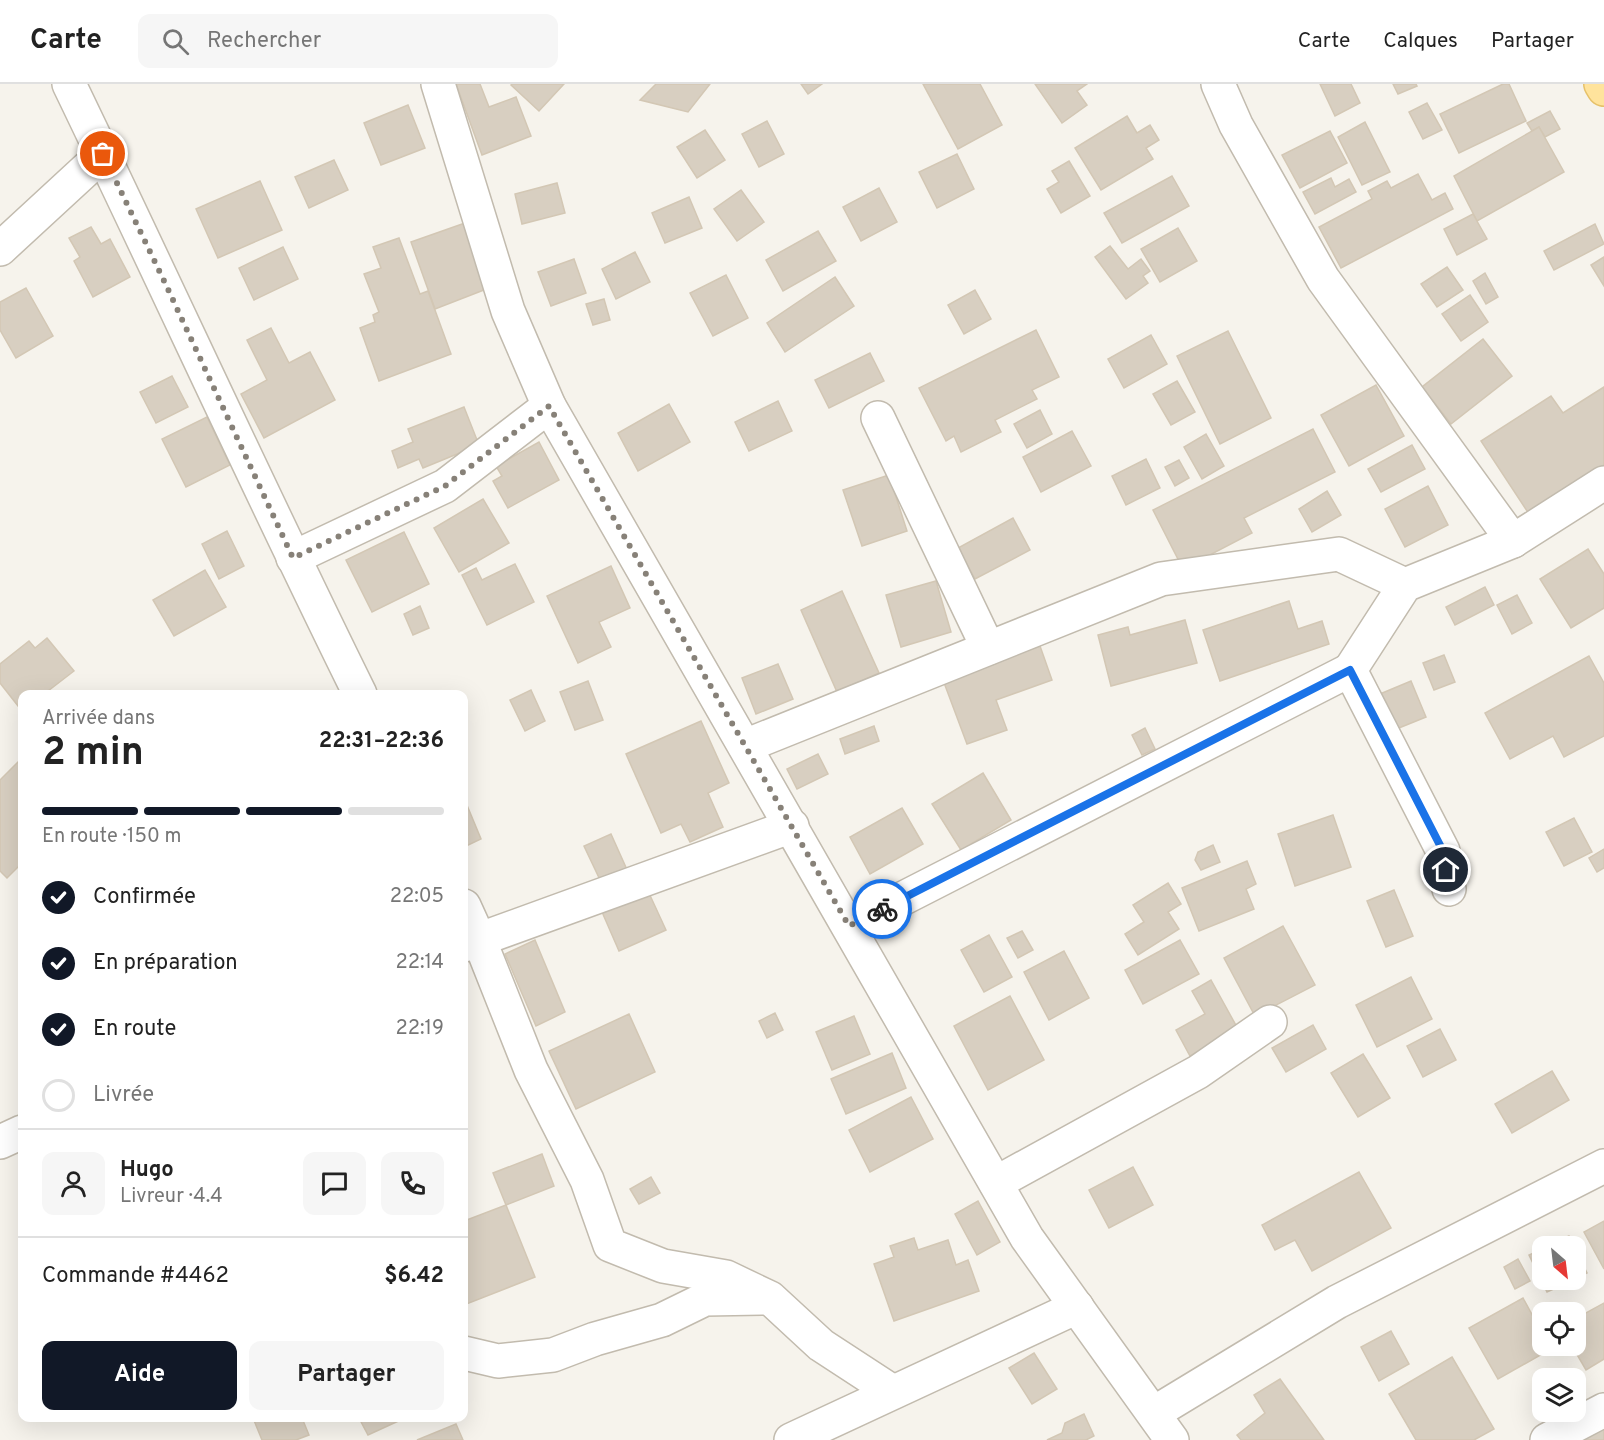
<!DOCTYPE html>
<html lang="fr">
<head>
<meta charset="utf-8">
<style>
  :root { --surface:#fff; --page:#f6f6f6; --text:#222; --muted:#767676; --line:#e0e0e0; --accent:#111827 }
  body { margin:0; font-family:Overpass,sans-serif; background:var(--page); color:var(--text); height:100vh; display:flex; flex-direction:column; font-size:22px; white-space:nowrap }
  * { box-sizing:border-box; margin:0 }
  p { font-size:20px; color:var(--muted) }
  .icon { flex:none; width:33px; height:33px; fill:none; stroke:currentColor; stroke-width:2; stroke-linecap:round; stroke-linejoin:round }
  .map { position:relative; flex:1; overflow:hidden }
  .side { position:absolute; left:18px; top:606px; width:450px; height:732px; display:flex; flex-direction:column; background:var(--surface); border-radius:12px; box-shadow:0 6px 24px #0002 }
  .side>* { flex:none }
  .needle { width:39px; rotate:152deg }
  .buttons { position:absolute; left:1532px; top:1152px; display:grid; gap:12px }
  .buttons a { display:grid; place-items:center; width:54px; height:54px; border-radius:12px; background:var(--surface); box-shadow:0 6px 24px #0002; font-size:30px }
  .pin { position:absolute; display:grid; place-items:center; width:51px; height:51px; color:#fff; margin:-26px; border:3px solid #fff; border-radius:50%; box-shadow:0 2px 6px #0007 }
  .courier { position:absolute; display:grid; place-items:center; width:60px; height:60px; margin:-30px; border:4px solid #1a73e8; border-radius:50%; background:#fff; color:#222; box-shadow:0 2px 8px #0007 }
  .overview em { font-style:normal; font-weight:700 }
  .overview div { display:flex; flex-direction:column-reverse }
  .overview { display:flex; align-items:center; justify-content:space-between; height:102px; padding:0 24px }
  h1 { font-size:39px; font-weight:700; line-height:45px }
  .bar { display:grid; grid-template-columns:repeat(4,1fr); gap:9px 6px; align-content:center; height:72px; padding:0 24px }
  .bar i { height:8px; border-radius:4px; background:var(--line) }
  .bar .current { background:var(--accent) }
  .bar p { grid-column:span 4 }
  .line { display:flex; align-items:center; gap:15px; padding:0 24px; border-top:2px solid var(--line) }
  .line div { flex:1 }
  .round { display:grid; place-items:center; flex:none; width:63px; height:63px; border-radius:12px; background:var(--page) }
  ol { padding:0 24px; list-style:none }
  li { display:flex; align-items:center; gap:18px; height:66px }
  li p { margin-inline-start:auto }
  li .icon { padding:6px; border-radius:50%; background:var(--accent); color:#fff; stroke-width:4 }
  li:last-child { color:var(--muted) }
  li i { width:33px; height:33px; border:3px solid var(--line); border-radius:50% }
  .button { display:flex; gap:12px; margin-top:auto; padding:12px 24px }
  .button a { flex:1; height:69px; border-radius:12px; background:var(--accent); color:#fff; font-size:24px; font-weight:700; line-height:69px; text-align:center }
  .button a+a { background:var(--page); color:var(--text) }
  header { display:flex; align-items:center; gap:36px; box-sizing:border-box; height:84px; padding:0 30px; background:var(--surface); border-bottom:2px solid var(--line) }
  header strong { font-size:28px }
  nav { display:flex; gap:33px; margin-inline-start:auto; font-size:21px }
  .search { width:420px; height:54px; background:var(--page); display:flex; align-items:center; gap:15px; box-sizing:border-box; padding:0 21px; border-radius:12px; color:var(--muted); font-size:22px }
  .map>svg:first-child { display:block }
</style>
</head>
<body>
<header>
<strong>Carte</strong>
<div class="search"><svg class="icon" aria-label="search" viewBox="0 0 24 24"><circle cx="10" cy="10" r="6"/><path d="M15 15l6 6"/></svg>Rechercher</div>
<nav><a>Carte</a><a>Calques</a><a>Partager</a></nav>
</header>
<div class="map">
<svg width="1604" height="1356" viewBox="0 0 1604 1356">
  <rect width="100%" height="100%" fill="#f6f3ec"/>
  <!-- building -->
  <g fill="#d8cfc1" stroke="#d3c7b4" stroke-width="1.5">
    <path d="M456 0H480L489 23 516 13 531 52 482 71Z"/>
    <path d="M512 0H564L539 27 511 1Z"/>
    <path d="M656 0H710L688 28 640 16Z"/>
    <path d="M801 0H822L808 10Z"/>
    <path d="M923 0H980L1002 41 958 65Z"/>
    <path d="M1035 0H1087L1077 7 1087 21 1062 39Z"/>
    <path d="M1320 0H1351L1360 19 1335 32Z"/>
    <path d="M1393 0H1416L1417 2 1398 10Z"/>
    <path d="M1503 0H1509L1526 37 1459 69 1440 30Z"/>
    <path d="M1427 19 1442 46 1423 55 1409 28Z"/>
    <path d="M408 21 425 64 381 81 364 39Z"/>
    <path d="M1550 27 1560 45 1545 53 1539 43 1532 47 1527 39Z"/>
    <path d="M1127 32 1137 49 1150 41 1159 56 1146 64 1153 75 1101 106 1075 64Z"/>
    <path d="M767 37 784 70 759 83 742 50Z"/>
    <path d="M1365 38 1390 88 1362 101 1338 53Z"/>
    <path d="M1539 43 1564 88 1477 137 1454 92Z"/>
    <path d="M705 46 725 76 697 94 677 63Z"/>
    <path d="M1330 47 1347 79 1300 104 1282 71Z"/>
    <path d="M957 70 974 105 937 124 919 88Z"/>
    <path d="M334 76 348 106 309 124 295 93Z"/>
    <path d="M1069 77 1090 112 1061 129 1047 105 1059 98 1052 87Z"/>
    <path d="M1418 90 1432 116 1445 109 1453 125 1341 184 1319 143 1372 115 1368 107 1387 97 1391 104Z"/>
    <path d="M1172 92 1189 122 1122 159 1104 129Z"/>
    <path d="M1331 94 1335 103 1349 95 1356 108 1315 130 1303 108Z"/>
    <path d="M260 97 282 146 218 174 196 125Z"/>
    <path d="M557 99 565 129 522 140 515 110Z"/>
    <path d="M879 104 897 138 861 157 843 123Z"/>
    <path d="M741 106 764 138 737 157 714 125Z"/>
    <path d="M689 113 702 144 665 159 652 129Z"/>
    <path d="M1473 130 1487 155 1457 171 1444 145Z"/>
    <path d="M465 139 489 204 435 225 411 158Z"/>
    <path d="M1595 140 1604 160 1554 186 1544 167Z"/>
    <path d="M91 143 101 160 110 155 130 193 93 213 74 177 80 173 69 154Z"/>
    <path d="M1178 144 1197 177 1160 198 1141 165Z"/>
    <path d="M818 147 836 177 783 207 766 176Z"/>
    <path d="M399 154 420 210 428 207 451 270 379 297 360 244 375 238 373 231 379 228 364 190 381 184 373 163Z"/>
    <path d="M1110 162 1128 185 1141 175 1150 187 1143 192 1148 199 1126 215 1095 173Z"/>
    <path d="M283 163 298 195 254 216 239 184Z"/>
    <path d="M635 168 650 198 616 215 602 185Z"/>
    <path d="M1604 173V202L1591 181Z"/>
    <path d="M574 175 586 209 551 222 538 188Z"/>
    <path d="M1447 183 1463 206 1437 223 1421 200Z"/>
    <path d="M1485 189 1498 213 1486 220 1473 197Z"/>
    <path d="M726 191 748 234 713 252 690 209Z"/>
    <path d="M835 193 854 222 785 268 767 239Z"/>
    <path d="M26 204 53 252 16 274 0 246V218Z"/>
    <path d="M975 206 991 235 964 250 948 221Z"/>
    <path d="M1470 211 1488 238 1461 257 1442 230Z"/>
    <path d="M604 215 610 236 593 241 586 220Z"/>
    <path d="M271 244 289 279 310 268 335 316 264 354 241 310 267 296 247 256Z"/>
    <path d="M1036 246 1059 293 1032 306 1037 315 995 336 1001 348 961 368 954 352 946 357 919 304Z"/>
    <path d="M1228 247 1271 334 1220 360 1177 272Z"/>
    <path d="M1151 251 1167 280 1124 304 1108 275Z"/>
    <path d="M1483 255 1512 292 1451 340 1422 303Z"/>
    <path d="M870 269 884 297 829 324 815 296Z"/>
    <path d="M172 292 188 323 156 339 140 308Z"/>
    <path d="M1177 297 1195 328 1171 341 1153 310Z"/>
    <path d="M1376 301 1404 352 1349 382 1321 331Z"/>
    <path d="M1604 303V381L1529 430 1481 357 1551 312 1563 329Z"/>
    <path d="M778 317 792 347 749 367 735 338Z"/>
    <path d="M669 320 690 358 638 387 618 349Z"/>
    <path d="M464 323 479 361 423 384 419 375 398 384 392 367 413 358 408 345Z"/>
    <path d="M1040 326 1052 350 1027 364 1014 340Z"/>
    <path d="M207 333 230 381 186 403 162 355Z"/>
    <path d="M1313 345 1335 388 1244 434 1252 449 1183 485 1153 426Z"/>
    <path d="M1072 347 1091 382 1041 408 1023 373Z"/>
    <path d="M1206 350 1224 382 1202 395 1184 363Z"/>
    <path d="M539 358 559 396 508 424 493 397 502 392 496 382Z"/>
    <path d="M1412 361 1425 385 1381 408 1368 385Z"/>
    <path d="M1146 375 1160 404 1126 421 1112 392Z"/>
    <path d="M1179 376 1189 394 1175 402 1165 383Z"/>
    <path d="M889 391 907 447 862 462 843 406Z"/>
    <path d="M1428 402 1448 441 1405 463 1385 425Z"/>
    <path d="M1327 407 1341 431 1312 448 1299 425Z"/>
    <path d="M483 415 509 459 459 488 434 444Z"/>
    <path d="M1013 434 1030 466 975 495 958 464Z"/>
    <path d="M227 447 244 482 219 495 202 460Z"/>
    <path d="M404 448 429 500 372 528 346 476Z"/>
    <path d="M1588 465 1604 490V524L1571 544 1540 495Z"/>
    <path d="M515 480 534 518 487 541 462 491 476 484 482 496Z"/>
    <path d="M611 482 630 524 599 538 611 563 578 579 547 512Z"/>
    <path d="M205 486 226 523 174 552 153 516Z"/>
    <path d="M936 497 951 548 901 563 886 511Z"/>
    <path d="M1485 503 1494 521 1455 541 1446 523Z"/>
    <path d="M842 507 879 589 837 608 801 526Z"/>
    <path d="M1517 511 1532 539 1512 550 1497 521Z"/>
    <path d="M1289 517 1298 545 1322 537 1329 560 1220 597 1203 546Z"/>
    <path d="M420 522 429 544 413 551 404 530Z"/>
    <path d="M1185 536 1197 579 1111 602 1098 551 1128 543 1130 551Z"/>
    <path d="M47 554 74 587 44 610H22V627L0 599V580L29 557 35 564Z"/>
    <path d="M1040 562 1052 596 996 616 1007 646 967 660 943 596Z"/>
    <path d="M1444 571 1455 598 1434 606 1423 579Z"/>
    <path d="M1589 572 1604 599V652L1564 673 1553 652 1510 675 1485 629Z"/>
    <path d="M778 580 793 615 756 630 742 594Z"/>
    <path d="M588 597 603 636 575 646 560 608Z"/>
    <path d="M1411 597 1426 633 1394 646 1380 610Z"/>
    <path d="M531 606 545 637 525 647 510 616Z"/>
    <path d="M701 637 729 699 708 709 723 743 690 758 681 740 661 749 626 670Z"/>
    <path d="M874 642 879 657 845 670 840 655Z"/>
    <path d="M1145 644 1155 665 1142 671 1132 651Z"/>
    <path d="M818 670 828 690 797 705 787 685Z"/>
    <path d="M19 677 22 680V779L7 794 0 787V696Z"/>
    <path d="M983 689 1011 736 961 766 932 720Z"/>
    <path d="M464 714 481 755 464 763Z"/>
    <path d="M902 724 923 760 870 790 850 753Z"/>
    <path d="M1333 731 1351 783 1295 802 1278 750Z"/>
    <path d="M1574 734 1592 768 1564 782 1546 748Z"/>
    <path d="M611 750 628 788 602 800 584 762Z"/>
    <path d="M1213 761 1220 778 1201 786 1195 776 1198 768Z"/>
    <path d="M1604 765V784L1597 788 1589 774Z"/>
    <path d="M1247 777 1256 800 1246 805 1254 825 1199 847 1182 804Z"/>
    <path d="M1168 799 1181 820 1168 828 1179 845 1138 871 1125 850 1144 838 1133 821Z"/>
    <path d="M1394 806 1413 852 1386 863 1367 817Z"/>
    <path d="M648 807 666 846 619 867 602 828Z"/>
    <path d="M1283 842 1315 901 1255 932 1224 874Z"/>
    <path d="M1022 847 1033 866 1018 874 1007 854Z"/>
    <path d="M989 851 1012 893 984 908 961 866Z"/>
    <path d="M535 856 565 928 536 942 505 870Z"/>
    <path d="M1180 856 1199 890 1143 920 1125 886Z"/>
    <path d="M1064 867 1089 914 1049 936 1024 888Z"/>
    <path d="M1411 893 1432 935 1377 963 1356 921Z"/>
    <path d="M1211 896 1238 945 1190 972 1176 946 1205 930 1192 907Z"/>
    <path d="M1010 912 1044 976 988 1006 954 942Z"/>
    <path d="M775 929 783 946 767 954 759 937Z"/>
    <path d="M629 930 655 988 576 1025 549 967Z"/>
    <path d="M854 932 870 970 832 986 816 948Z"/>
    <path d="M1313 941 1326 965 1286 988 1272 964Z"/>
    <path d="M1440 945 1456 976 1423 993 1407 962Z"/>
    <path d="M892 969 906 1004 846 1030 831 995Z"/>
    <path d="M1363 970 1390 1014 1358 1033 1331 989Z"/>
    <path d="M1552 987 1569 1016 1512 1049 1495 1020Z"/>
    <path d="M911 1013 933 1055 870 1088 849 1046Z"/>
    <path d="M542 1070 554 1102 506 1121 493 1089Z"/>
    <path d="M1133 1083 1153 1121 1109 1144 1089 1106Z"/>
    <path d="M1359 1088 1391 1144 1312 1187 1295 1156 1275 1166 1262 1141Z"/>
    <path d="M651 1093 660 1109 639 1120 630 1105Z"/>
    <path d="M978 1117 1000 1158 977 1171 955 1130Z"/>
    <path d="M506 1121 535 1193 464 1221V1137Z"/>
    <path d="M1604 1137V1185L1584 1148Z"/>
    <path d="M1569 1152 1574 1162H1546Z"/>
    <path d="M914 1154 918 1166 948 1156 956 1181 968 1176 979 1207 894 1237 874 1180 894 1173 890 1162Z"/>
    <path d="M1575 1164 1587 1189 1575 1195Z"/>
    <path d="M1542 1165V1196H1574L1547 1208 1529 1171Z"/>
    <path d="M1518 1175 1530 1197 1515 1205 1504 1183Z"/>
    <path d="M1523 1214 1542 1249V1262H1549L1551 1265 1498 1295 1469 1244Z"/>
    <path d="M1604 1219V1275L1586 1286 1572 1262H1575V1235Z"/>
    <path d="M1391 1247 1409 1280 1379 1297 1361 1263Z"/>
    <path d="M1034 1269 1057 1305 1032 1320 1009 1284Z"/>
    <path d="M1452 1273 1494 1345 1474 1356H1416L1389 1310Z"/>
    <path d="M1280 1295 1324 1356H1241L1237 1351 1265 1329 1254 1311Z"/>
    <path d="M1084 1330 1094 1352 1086 1356H1047L1062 1349 1065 1339Z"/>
    <path d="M253 1334H302L309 1351 296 1356H262Z"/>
    <path d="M359 1334H405L368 1351Z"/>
    <path d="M456 1340 463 1356H417Z"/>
    <path d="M1604 1342V1356H1582Z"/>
  </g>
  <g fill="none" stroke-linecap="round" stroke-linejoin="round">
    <defs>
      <g id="minor">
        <path d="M69 0C167 203 260 408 360 610"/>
        <path d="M438 0 508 227 549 322 1027 1154 1172 1356"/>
        <path d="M1218 0 1236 41 1323 195 1513 457"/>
        <path d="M0 165 103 70"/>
        <path d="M878 334 988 564"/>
        <path d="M293 474 445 402 549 322"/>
        <path d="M745 662 1161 495 1339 470 1405 501"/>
        <path d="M1449 805 1443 767 1350 586 1405 501 1513 457 1604 399"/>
        <path d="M464 822 479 855 531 986 587 1096 610 1161 663 1182 726 1193 770 1214 821 1261 893 1308"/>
        <path d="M849 842 1350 586"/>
        <path d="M464 861 792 742"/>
        <path d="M0 1058 22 1048"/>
        <path d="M996 1099 1198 988 1270 938"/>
        <path d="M464 1269 498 1277 553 1271 595 1255 662 1236 705 1215 762 1214"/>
        <path d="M1154 1329 1337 1218 1604 1082"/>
        <path d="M791 1356 1077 1223"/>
        <path d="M1547 1356 1604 1326"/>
      </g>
      <path id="primary" d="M1601 0 1604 5"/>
    </defs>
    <!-- minor casing -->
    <use href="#minor" stroke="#c2bbae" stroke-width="36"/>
    <!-- primary casing -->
    <use href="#primary" stroke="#e6c16a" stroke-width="36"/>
    <!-- minor -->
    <use href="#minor" stroke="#fff" stroke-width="33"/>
    <!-- primary -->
    <use href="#primary" stroke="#ffe39c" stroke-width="33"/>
  </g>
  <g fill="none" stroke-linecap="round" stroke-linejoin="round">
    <!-- done -->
    <path stroke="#878178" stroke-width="6" stroke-dasharray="0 10.8" d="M103 70 166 201 293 474 445 402 549 322 849 842 882 825"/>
    <!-- route -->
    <path stroke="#1a73e8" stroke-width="8" d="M882 825 1350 586 1443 767 1446 786"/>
  </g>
</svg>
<div class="buttons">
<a><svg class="needle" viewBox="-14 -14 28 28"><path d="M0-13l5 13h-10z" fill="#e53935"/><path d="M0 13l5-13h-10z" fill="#767676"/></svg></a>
<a><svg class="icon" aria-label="locate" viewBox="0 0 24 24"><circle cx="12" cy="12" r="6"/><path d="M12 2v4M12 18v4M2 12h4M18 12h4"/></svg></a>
<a><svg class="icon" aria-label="layers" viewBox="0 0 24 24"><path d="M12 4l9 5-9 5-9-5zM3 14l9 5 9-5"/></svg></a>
</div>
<div class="pin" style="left:103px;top:70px;background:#ea580c"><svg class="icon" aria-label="bag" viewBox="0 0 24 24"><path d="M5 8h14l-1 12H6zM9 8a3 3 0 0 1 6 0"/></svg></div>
<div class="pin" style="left:1446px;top:786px;background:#1f2937"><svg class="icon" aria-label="home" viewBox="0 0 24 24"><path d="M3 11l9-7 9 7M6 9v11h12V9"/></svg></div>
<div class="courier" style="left:882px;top:825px"><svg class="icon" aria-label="bike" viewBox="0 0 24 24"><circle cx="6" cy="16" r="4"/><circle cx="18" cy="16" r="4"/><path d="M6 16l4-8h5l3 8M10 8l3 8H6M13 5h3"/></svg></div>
<section class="side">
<div class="overview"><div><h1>2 min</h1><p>Arrivée dans</p></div><em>22:31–22:36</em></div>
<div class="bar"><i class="current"></i><i class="current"></i><i class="current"></i><i></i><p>En route · 150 m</p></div>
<ol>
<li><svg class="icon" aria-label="check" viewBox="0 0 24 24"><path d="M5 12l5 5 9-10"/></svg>Confirmée<p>22:05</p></li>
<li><svg class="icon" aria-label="check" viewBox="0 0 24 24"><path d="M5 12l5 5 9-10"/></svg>En préparation<p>22:14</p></li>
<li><svg class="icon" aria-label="check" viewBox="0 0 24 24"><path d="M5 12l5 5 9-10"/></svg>En route<p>22:19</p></li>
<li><i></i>Livrée</li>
</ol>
<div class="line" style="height:108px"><a class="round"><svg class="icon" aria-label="person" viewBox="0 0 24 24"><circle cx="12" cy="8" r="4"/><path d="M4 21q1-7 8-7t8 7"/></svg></a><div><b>Hugo</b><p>Livreur · 4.4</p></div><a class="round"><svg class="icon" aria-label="chat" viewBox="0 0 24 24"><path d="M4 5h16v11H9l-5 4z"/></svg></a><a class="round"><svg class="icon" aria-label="phone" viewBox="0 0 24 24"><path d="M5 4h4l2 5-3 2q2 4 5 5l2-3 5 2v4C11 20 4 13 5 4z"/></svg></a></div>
<div class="line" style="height:78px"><div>Commande #4462</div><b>$6.42</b></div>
<div class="button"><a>Aide</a><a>Partager</a></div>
</section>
</div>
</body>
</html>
